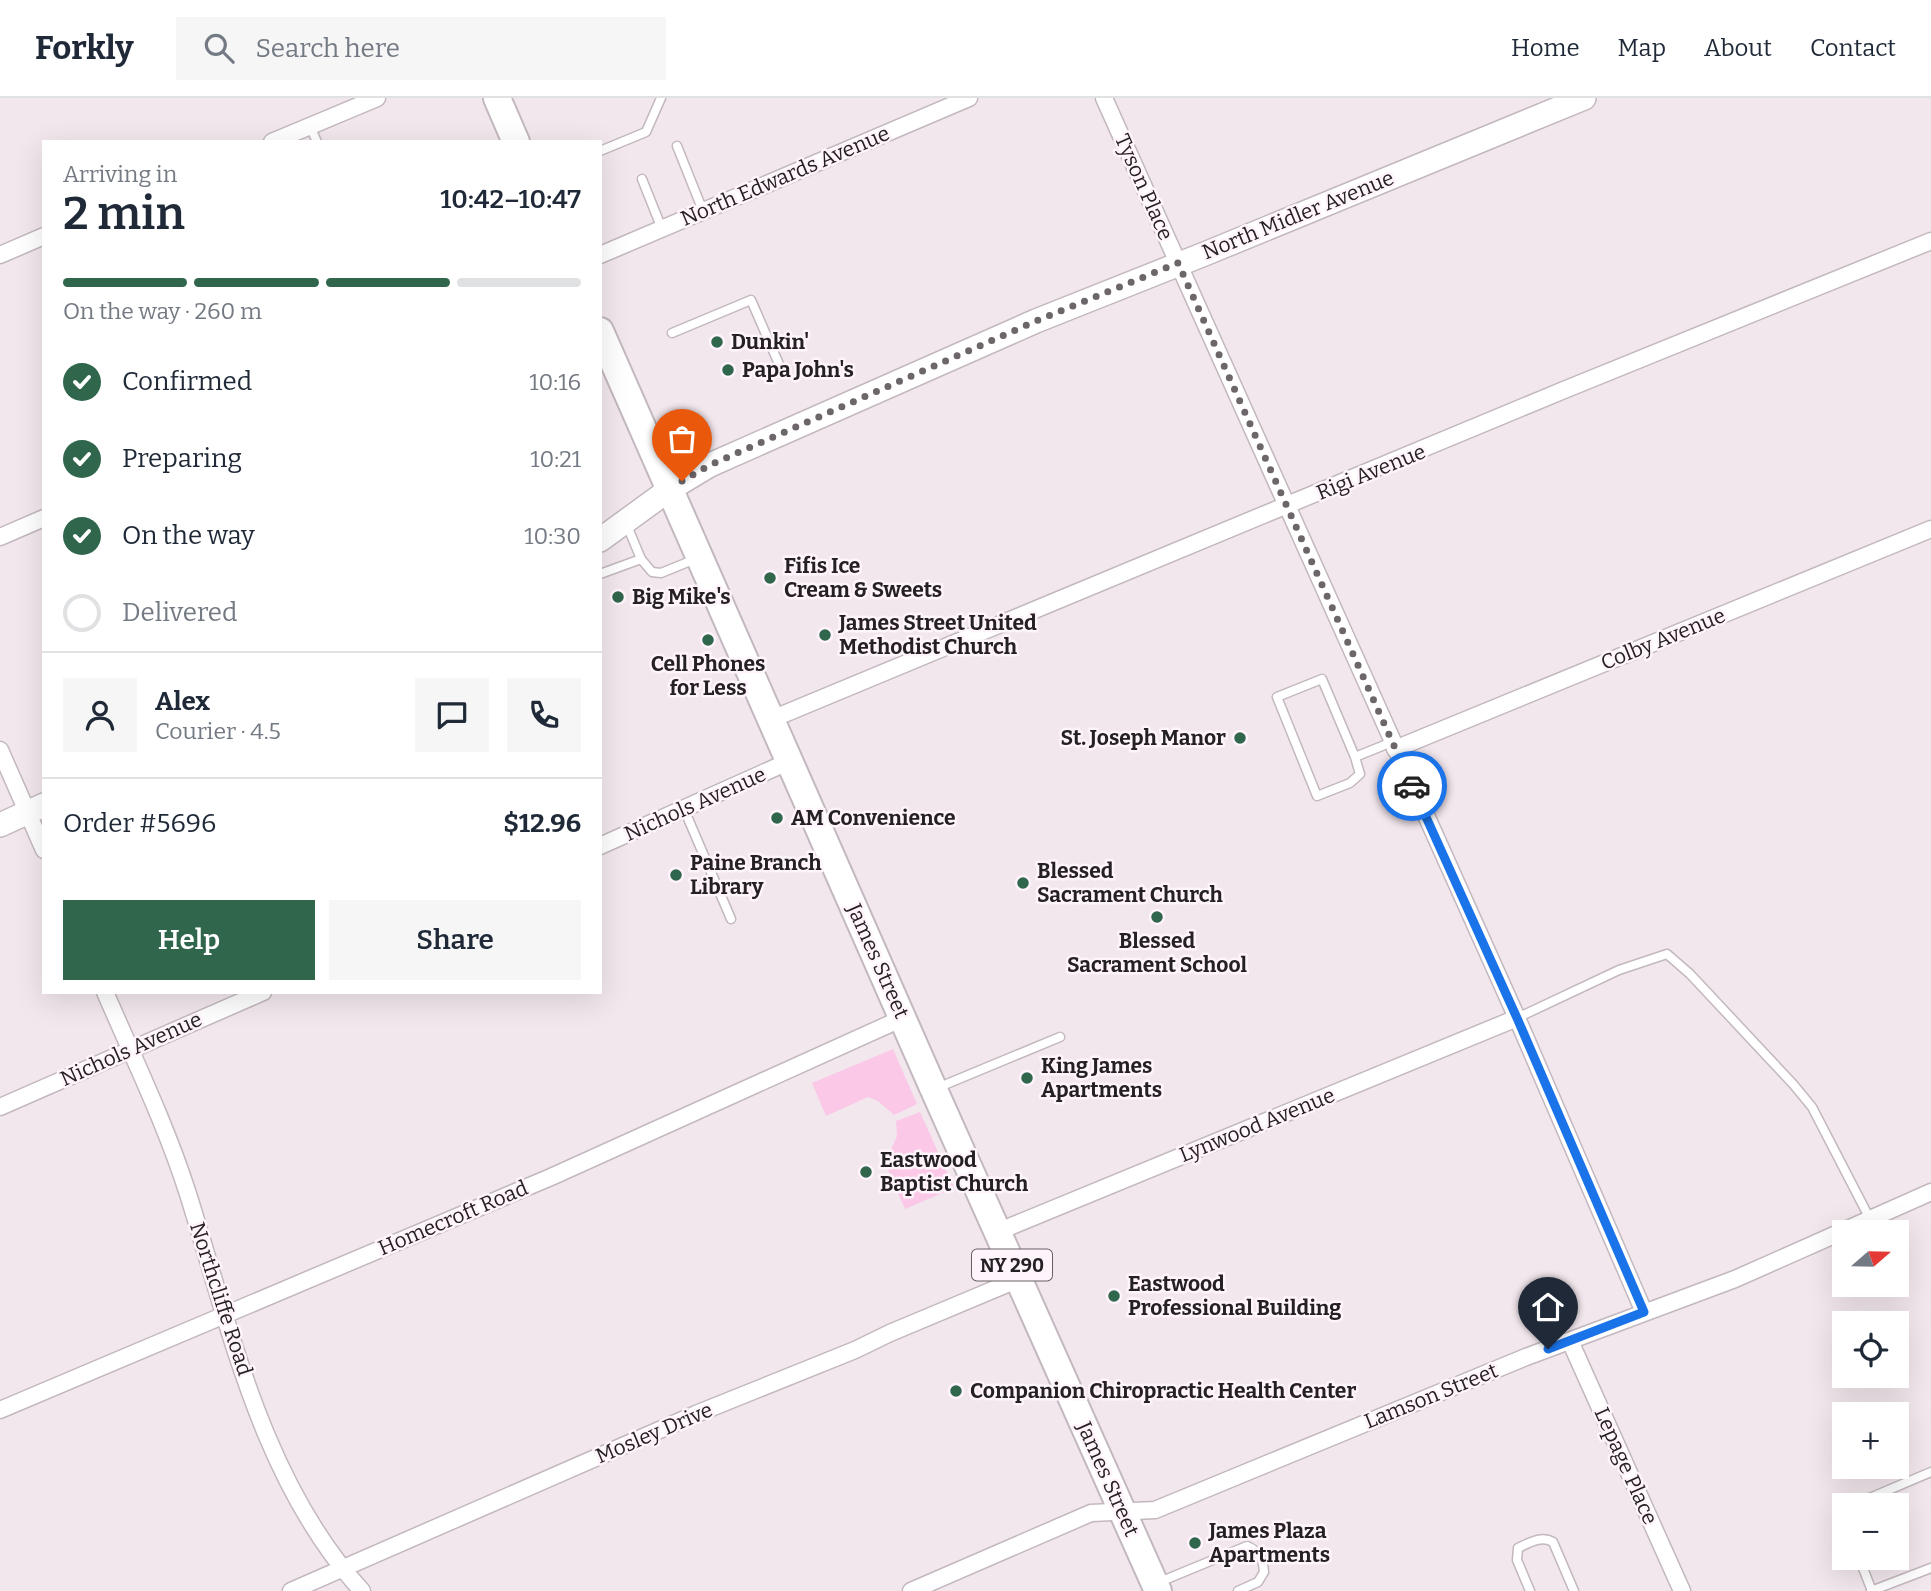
<!DOCTYPE html>
<html lang="en">
<head>
<meta charset="utf-8">
<style>
  :root { --surface:#fff; --page:#f6f6f7; --text:#1f2937; --muted:#747a83; --line:#e0e1e3; --accent:#30664c }
  body { margin:0; font-family:Bitter,serif; background:var(--page); color:var(--text); height:100vh; display:flex; flex-direction:column; font-size:26px; white-space:nowrap }
  * { box-sizing:border-box; margin:0 }
  p { font-size:23px; color:var(--muted) }
  .icon { flex:none; width:38px; height:38px; fill:none; stroke:currentColor; stroke-width:2; stroke-linecap:round; stroke-linejoin:round }
  .map { position:relative; flex:1; overflow:hidden }
  .details { position:absolute; left:42px; top:42px; width:560px; height:854px; display:flex; flex-direction:column; background:var(--surface); border-radius:0px; box-shadow:0 7px 28px #0002 }
  .details>* { flex:none }
  .needle { width:46px; rotate:70deg }
  .tools { position:absolute; left:1832px; top:1122px; display:grid; gap:14px }
  .tools a { display:grid; place-items:center; width:77px; height:77px; border-radius:0px; background:var(--surface); box-shadow:0 7px 28px #0002; font-size:35px }
  .pin { position:absolute; display:grid; place-items:center; width:60px; height:60px; color:#fff; margin:-72px -30px; border-radius:50% 50% 50% 0; rotate:-45deg; box-shadow:0 0 7px #0007 }
  .pin .icon { rotate:45deg }
  .courier { position:absolute; display:grid; place-items:center; width:70px; height:70px; margin:-35px; border:5px solid #1a73e8; border-radius:50%; background:#fff; color:#222; box-shadow:0 2px 9px #0007 }
  .summary em { font-style:normal; font-weight:600 }
  .summary div { display:flex; flex-direction:column-reverse }
  .summary { display:flex; align-items:center; justify-content:space-between; height:119px; padding:0 21px }
  h1 { font-size:46px; font-weight:600; line-height:52px }
  .bar { display:grid; grid-template-columns:repeat(4,1fr); gap:10px 7px; align-content:center; height:84px; padding:0 21px }
  .bar i { height:9px; border-radius:5px; background:var(--line) }
  .bar .active { background:var(--accent) }
  .bar p { grid-column:span 4 }
  .line { display:flex; align-items:center; gap:18px; padding:0 21px; border-top:2px solid var(--line) }
  .line div { flex:1 }
  .round { display:grid; place-items:center; flex:none; width:74px; height:74px; border-radius:0px; background:var(--page) }
  ol { padding:0 21px; list-style:none }
  li { display:flex; align-items:center; gap:21px; height:77px }
  li p { margin-inline-start:auto }
  li .icon { padding:7px; border-radius:50%; background:var(--accent); color:#fff; stroke-width:4 }
  li:last-child { color:var(--muted) }
  li i { width:38px; height:38px; border:4px solid var(--line); border-radius:50% }
  .button { display:flex; gap:14px; margin-top:auto; padding:14px 21px }
  .button a { flex:1; height:80px; border-radius:0px; background:var(--accent); color:#fff; font-size:28px; font-weight:600; line-height:80px; text-align:center }
  .button a+a { background:var(--page); color:var(--text) }
  header { display:flex; align-items:center; gap:42px; box-sizing:border-box; height:98px; padding:0 35px; background:var(--surface); border-bottom:2px solid var(--line) }
  header strong { font-size:33px }
  nav { display:flex; gap:38px; margin-inline-start:auto; font-size:24px }
  .search { width:490px; height:63px; background:var(--page); display:flex; align-items:center; gap:18px; box-sizing:border-box; padding:0 24px; border-radius:0px; color:var(--muted); font-size:26px }
  .map>svg:first-child { display:block }
</style>
</head>
<body>
<header>
<strong>Forkly</strong>
<div class="search"><svg class="icon" aria-label="search" viewBox="0 0 24 24"><circle cx="10" cy="10" r="6"/><path d="M15 15l6 6"/></svg>Search here</div>
<nav><a>Home</a><a>Map</a><a>About</a><a>Contact</a></nav>
</header>
<div class="map">
<svg width="1931" height="1493" viewBox="0 0 1931 1493">
  <rect width="100%" height="100%" fill="#f2e7ed"/>
  <!-- green -->
  <g fill="#fbc8e7">
    <path d="M893 951 917 1006 894 1017 878 1003 868 999 826 1018 812 985Z"/>
    <path d="M920 1014 954 1090 905 1111 885 1065 897 1038 896 1023Z"/>
  </g>
  <g fill="none" stroke-linecap="round" stroke-linejoin="round">
    <defs>
      <g id="lane">
        <path d="M310 28 317 44"/>
        <path d="M677 48 703 113"/>
        <path d="M600 53 646 34 661 0"/>
        <path d="M642 81 662 131"/>
        <path d="M672 235 751 202 782 273"/>
        <path d="M626 425 641 461"/>
        <path d="M600 476 641 461 652 474 661 475 698 460"/>
        <path d="M1355 659 1360 676 1350 685 1317 698 1277 599 1322 581 1355 659 1392 644"/>
        <path d="M684 711 731 821"/>
        <path d="M1517 920 1619 872 1667 856 1690 876 1793 986 1812 1009 1870 1121"/>
        <path d="M937 990 1060 939"/>
        <path d="M1853 1407 1931 1374"/>
        <path d="M1844 1410 1840 1412 1844 1424"/>
        <path d="M1859 1460 1872 1493"/>
        <path d="M1157 1485 1247 1448C1259 1453 1263 1460 1264 1474L1258 1484 1238 1493"/>
        <path d="M1530 1493 1517 1462 1518 1450C1529 1445 1541 1437 1553 1444L1574 1493"/>
        <path d="M1871 1493 1931 1470"/>
      </g>
      <g id="street">
        <path d="M1104 0 1517 920 1644 1214"/>
        <path d="M272 44 377 0"/>
        <path d="M0 157 44 138"/>
        <path d="M600 157 969 0"/>
        <path d="M0 439 44 420"/>
        <path d="M772 621 1564 292 1931 143"/>
        <path d="M1395 651 1931 431"/>
        <path d="M0 652 44 752"/>
        <path d="M600 748 790 663"/>
        <path d="M105 894C134 961 166 1027 188 1096 231 1233 263 1385 362 1493"/>
        <path d="M0 1009 263 894"/>
        <path d="M997 1134 1517 920"/>
        <path d="M1570 1243 1682 1493"/>
        <path d="M0 1312 551 1079 903 920"/>
        <path d="M291 1493 696 1316 855 1252 890 1235 1019 1181"/>
        <path d="M911 1493 1091 1415 1155 1412 1526 1259 1735 1181 1931 1094"/>
      </g>
      <g id="secondary">
        <path d="M600 442 670 391 710 367 1036 223 1207 155 1584 0"/>
        <path d="M0 727 44 707"/>
      </g>
      <g id="primary">
        <path d="M497 0 516 44"/>
        <path d="M600 233 934 992 1158 1493"/>
      </g>
    </defs>
    <!-- lane casing -->
    <use href="#lane" stroke="#c3b8bf" stroke-width="11"/>
    <!-- street casing -->
    <use href="#street" stroke="#c3b8bf" stroke-width="19"/>
    <!-- secondary casing -->
    <use href="#secondary" stroke="#c3b8bf" stroke-width="26"/>
    <!-- primary casing -->
    <use href="#primary" stroke="#c3b8bf" stroke-width="30"/>
    <!-- lane -->
    <use href="#lane" stroke="#fff" stroke-width="8"/>
    <!-- street -->
    <use href="#street" stroke="#fff" stroke-width="16"/>
    <!-- secondary -->
    <use href="#secondary" stroke="#fff" stroke-width="23"/>
    <!-- primary -->
    <use href="#primary" stroke="#fff" stroke-width="26"/>
  </g>
  <g fill="none" stroke-linecap="round" stroke-linejoin="round">
    <!-- done -->
    <path stroke="#6c666a" stroke-width="7" stroke-dasharray="0 12.6" d="M682 383 710 367 1036 223 1178 165 1412 688"/>
    <!-- route -->
    <path stroke="#1a73e8" stroke-width="9" d="M1412 688 1517 920 1644 1214 1548 1251"/>
  </g>
  <!-- markers -->
  <g fill="#30664c" stroke="#fff4fb" stroke-width="2.5">
    <circle cx="717" cy="244" r="7"/>
    <circle cx="728" cy="272" r="7"/>
    <circle cx="770" cy="480" r="7"/>
    <circle cx="618" cy="499" r="7"/>
    <circle cx="825" cy="537" r="7"/>
    <circle cx="708" cy="542" r="7"/>
    <circle cx="1240" cy="640" r="7"/>
    <circle cx="777" cy="720" r="7"/>
    <circle cx="676" cy="777" r="7"/>
    <circle cx="1023" cy="785" r="7"/>
    <circle cx="1157" cy="819" r="7"/>
    <circle cx="1027" cy="980" r="7"/>
    <circle cx="866" cy="1074" r="7"/>
    <circle cx="1114" cy="1198" r="7"/>
    <circle cx="956" cy="1293" r="7"/>
    <circle cx="1195" cy="1445" r="7"/>
  </g>
  <g text-anchor="middle" dominant-baseline="central" stroke-width="5" stroke-linejoin="round" paint-order="stroke">
    <!-- shield labels -->
    <rect fill="#fff4fb" stroke="#666064" stroke-width="2" x="972" y="1151.5" width="80" height="31" rx="5"/>
    <g font-size="19" font-weight="bold" fill="#242023">
      <text x="1012" y="1167">NY 290</text>
    </g>
    <!-- street labels -->
    <g font-size="21" fill="#242023" stroke="#fff4fb">
      <text transform="translate(785 78) rotate(-23)">North Edwards Avenue</text>
      <text transform="translate(1144 89) rotate(66)">Tyson Place</text>
      <text transform="translate(1298 117) rotate(-22)">North Midler Avenue</text>
      <text transform="translate(1371 374) rotate(-22)">Rigi Avenue</text>
      <text transform="translate(1663 541) rotate(-22)">Colby Avenue</text>
      <text transform="translate(695 706) rotate(-24)">Nichols Avenue</text>
      <text transform="translate(878 863) rotate(66)">James Street</text>
      <text transform="translate(131 951) rotate(-24)">Nichols Avenue</text>
      <text transform="translate(1257 1027) rotate(-22)">Lynwood Avenue</text>
      <text transform="translate(453 1120) rotate(-23)">Homecroft Road</text>
      <text transform="translate(221 1201) rotate(72)">Northcliffe Road</text>
      <text transform="translate(1431 1298) rotate(-22)">Lamson Street</text>
      <text transform="translate(654 1335) rotate(-23)">Mosley Drive</text>
      <text transform="translate(1626 1368) rotate(66)">Lepage Place</text>
      <text transform="translate(1108 1381) rotate(66)">James Street</text>
    </g>
    <!-- poi labels -->
    <g font-size="21" font-weight="bold" fill="#242023" stroke="#fff4fb" text-anchor="start">
      <text x="731" y="244">Dunkin'</text>
      <text x="742" y="272">Papa John's</text>
      <text x="784" y="468">Fifis Ice<tspan x="784" dy="24">Cream &amp; Sweets</tspan></text>
      <text x="632" y="499">Big Mike's</text>
      <text x="839" y="525">James Street United<tspan x="839" dy="24">Methodist Church</tspan></text>
      <text x="708" y="566" text-anchor="middle">Cell Phones<tspan x="708" dy="24">for Less</tspan></text>
      <text x="1226" y="640" text-anchor="end">St. Joseph Manor</text>
      <text x="791" y="720">AM Convenience</text>
      <text x="690" y="765">Paine Branch<tspan x="690" dy="24">Library</tspan></text>
      <text x="1037" y="773">Blessed<tspan x="1037" dy="24">Sacrament Church</tspan></text>
      <text x="1157" y="843" text-anchor="middle">Blessed<tspan x="1157" dy="24">Sacrament School</tspan></text>
      <text x="1041" y="968">King James<tspan x="1041" dy="24">Apartments</tspan></text>
      <text x="880" y="1062">Eastwood<tspan x="880" dy="24">Baptist Church</tspan></text>
      <text x="1128" y="1186">Eastwood<tspan x="1128" dy="24">Professional Building</tspan></text>
      <text x="970" y="1293">Companion Chiropractic Health Center</text>
      <text x="1209" y="1433">James Plaza<tspan x="1209" dy="24">Apartments</tspan></text>
    </g>
  </g>
</svg>
<div class="tools">
<a><svg class="needle" viewBox="-14 -14 28 28"><path d="M0-13l5 13h-10z" fill="#e53935"/><path d="M0 13l5-13h-10z" fill="#747a83"/></svg></a>
<a><svg class="icon" aria-label="locate" viewBox="0 0 24 24"><circle cx="12" cy="12" r="6"/><path d="M12 2v4M12 18v4M2 12h4M18 12h4"/></svg></a>
<a>+</a>
<a>−</a>
</div>
<div class="pin" style="left:682px;top:383px;background:#ea580c"><svg class="icon" aria-label="bag" viewBox="0 0 24 24"><path d="M5 8h14l-1 12H6zM9 8a3 3 0 0 1 6 0"/></svg></div>
<div class="pin" style="left:1548px;top:1251px;background:#1f2937"><svg class="icon" aria-label="home" viewBox="0 0 24 24"><path d="M3 11l9-7 9 7M6 9v11h12V9"/></svg></div>
<div class="courier" style="left:1412px;top:688px"><svg class="icon" aria-label="car" viewBox="0 0 24 24"><path d="M5 17H2v-5l4-1 3-4h7l3 4 3 1v5h-3M9 17h6M6 11h13"/><circle cx="7" cy="17" r="2"/><circle cx="17" cy="17" r="2"/></svg></div>
<section class="details">
<div class="summary"><div><h1>2 min</h1><p>Arriving in</p></div><em>10:42–10:47</em></div>
<div class="bar"><i class="active"></i><i class="active"></i><i class="active"></i><i></i><p>On the way · 260 m</p></div>
<ol>
<li><svg class="icon" aria-label="check" viewBox="0 0 24 24"><path d="M5 12l5 5 9-10"/></svg>Confirmed<p>10:16</p></li>
<li><svg class="icon" aria-label="check" viewBox="0 0 24 24"><path d="M5 12l5 5 9-10"/></svg>Preparing<p>10:21</p></li>
<li><svg class="icon" aria-label="check" viewBox="0 0 24 24"><path d="M5 12l5 5 9-10"/></svg>On the way<p>10:30</p></li>
<li><i></i>Delivered</li>
</ol>
<div class="line" style="height:126px"><a class="round"><svg class="icon" aria-label="person" viewBox="0 0 24 24"><circle cx="12" cy="8" r="4"/><path d="M4 21q1-7 8-7t8 7"/></svg></a><div><b>Alex</b><p>Courier · 4.5</p></div><a class="round"><svg class="icon" aria-label="chat" viewBox="0 0 24 24"><path d="M4 5h16v11H9l-5 4z"/></svg></a><a class="round"><svg class="icon" aria-label="phone" viewBox="0 0 24 24"><path d="M5 4h4l2 5-3 2q2 4 5 5l2-3 5 2v4C11 20 4 13 5 4z"/></svg></a></div>
<div class="line" style="height:91px"><div>Order #5696</div><b>$12.96</b></div>
<div class="button"><a>Help</a><a>Share</a></div>
</section>
</div>
</body>
</html>
